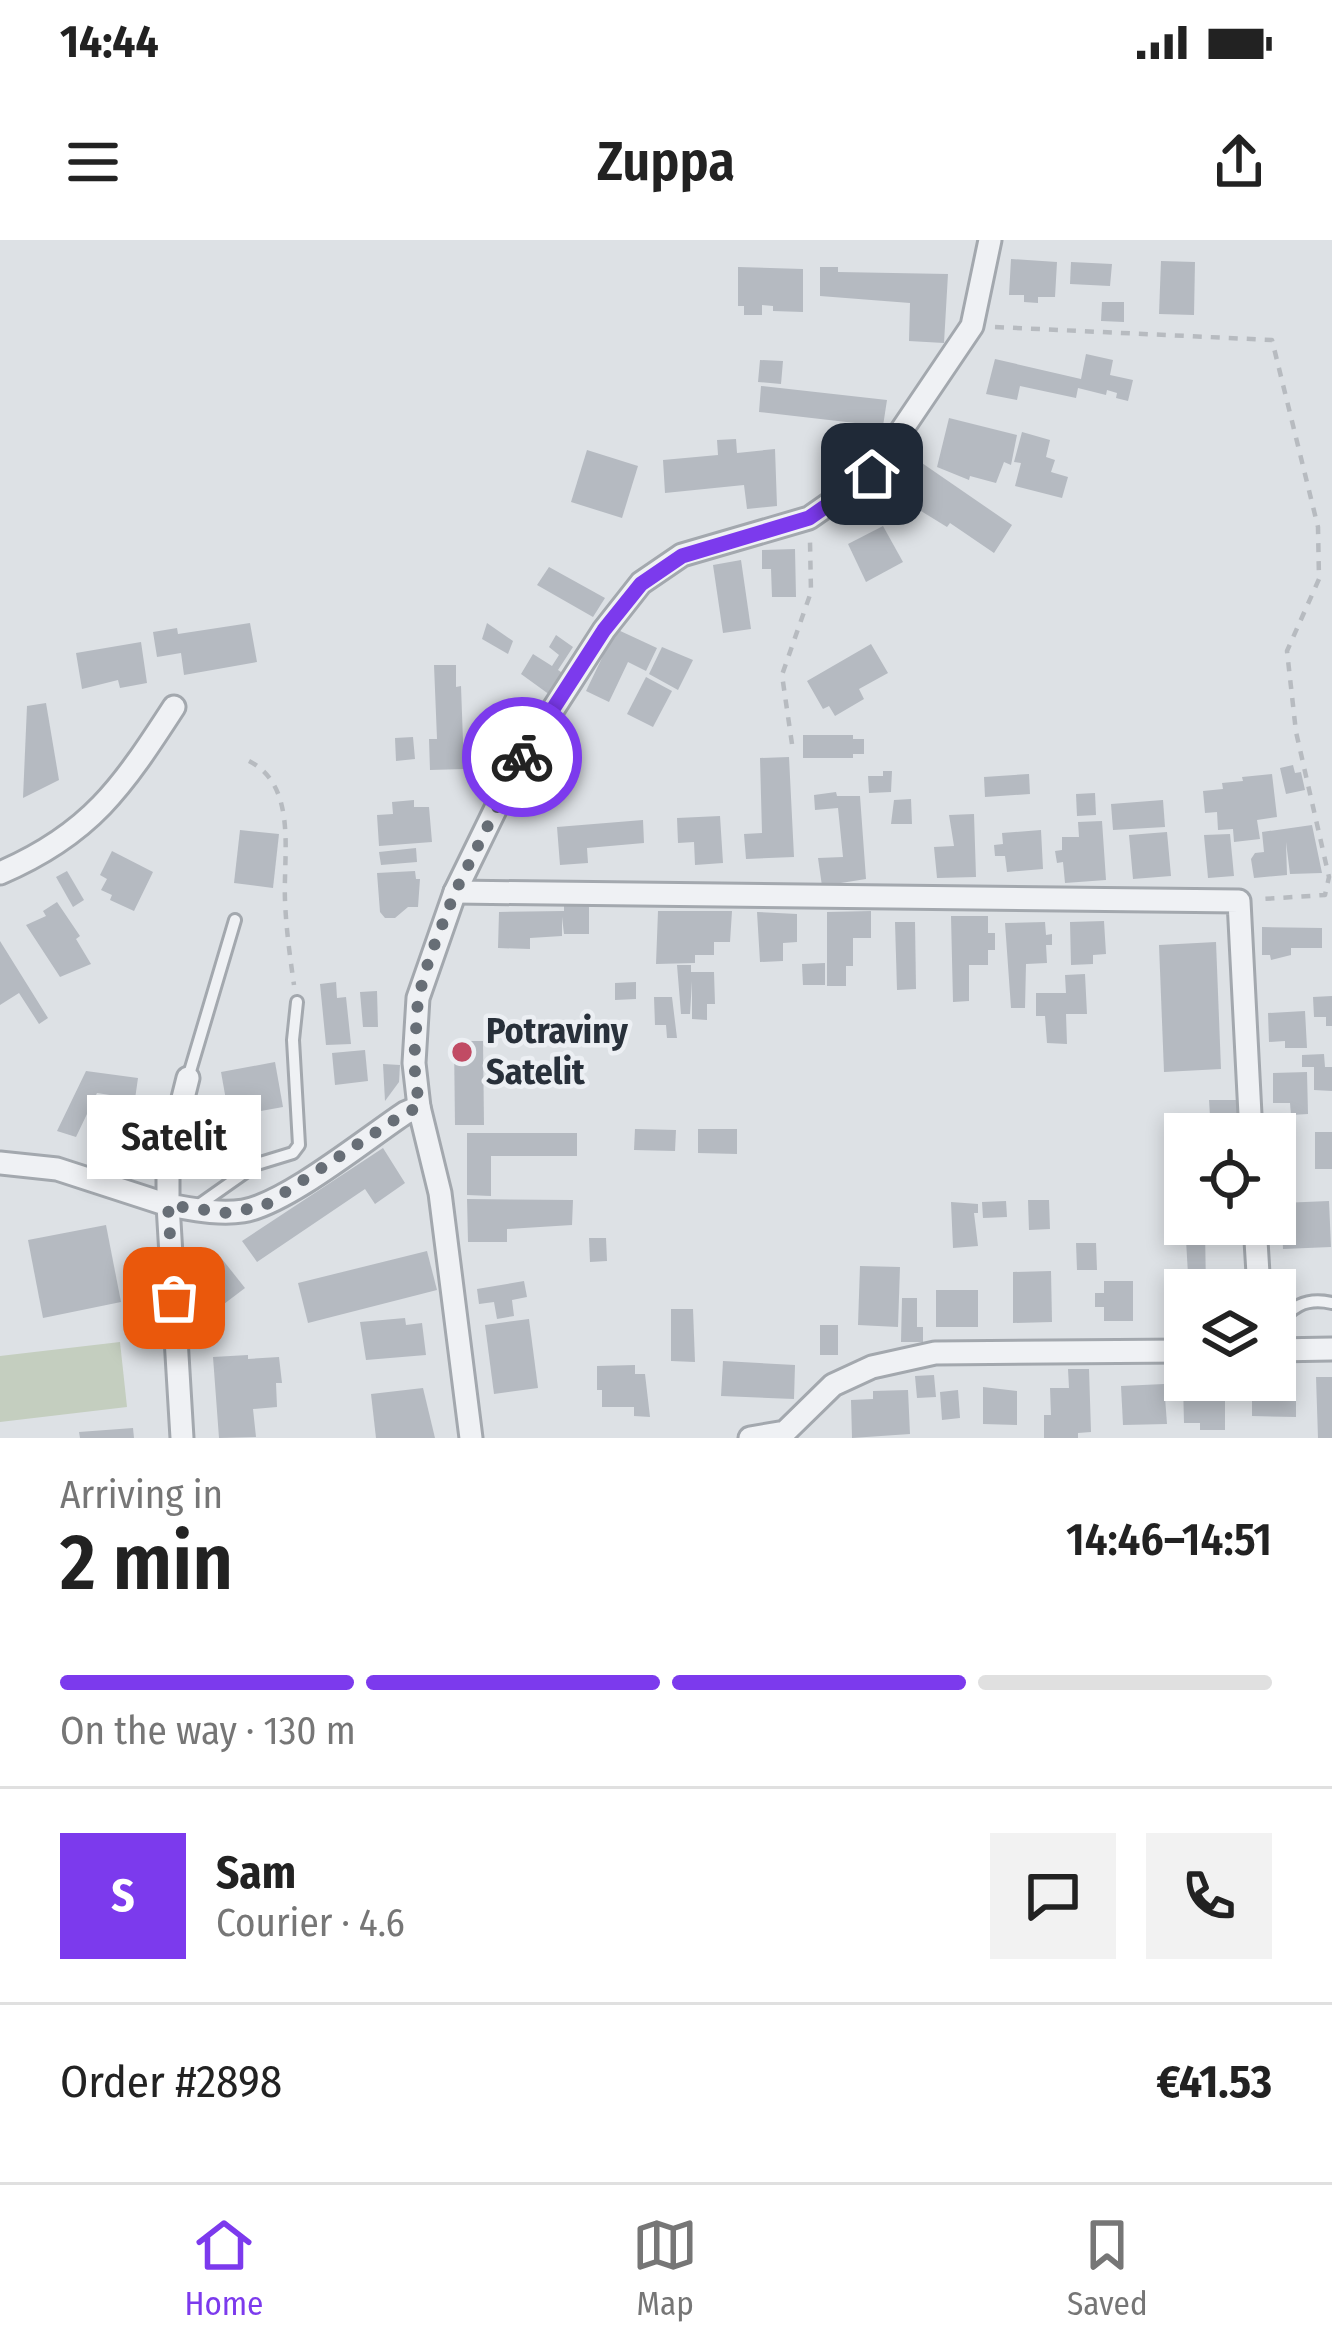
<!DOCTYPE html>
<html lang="en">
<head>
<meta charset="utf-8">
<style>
  :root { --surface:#fff; --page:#f2f2f2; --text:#222; --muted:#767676; --line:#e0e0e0; --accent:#7c3aed }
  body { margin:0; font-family:"Fira Sans Condensed",sans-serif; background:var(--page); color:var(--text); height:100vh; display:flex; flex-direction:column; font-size:45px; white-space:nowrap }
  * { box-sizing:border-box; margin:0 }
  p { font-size:39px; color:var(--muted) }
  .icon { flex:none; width:66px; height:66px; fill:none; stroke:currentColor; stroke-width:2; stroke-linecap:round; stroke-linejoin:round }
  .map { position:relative; height:1198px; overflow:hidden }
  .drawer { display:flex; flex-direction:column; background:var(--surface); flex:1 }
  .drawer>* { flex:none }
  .tools { position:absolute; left:1164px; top:873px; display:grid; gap:24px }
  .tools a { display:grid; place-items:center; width:132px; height:132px; border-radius:0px; background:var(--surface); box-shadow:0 6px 18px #0003; font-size:60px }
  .pin { position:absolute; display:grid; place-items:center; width:102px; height:102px; color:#fff; margin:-51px; border-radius:24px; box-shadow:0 6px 18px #0006 }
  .courier { position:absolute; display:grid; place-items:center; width:120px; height:120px; margin:-60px; border:9px solid #7c3aed; border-radius:50%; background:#fff; color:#222; box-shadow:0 3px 15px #0007 }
  .bubble { position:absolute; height:84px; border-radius:0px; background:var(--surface); box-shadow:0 6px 18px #0003; font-size:39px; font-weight:600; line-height:84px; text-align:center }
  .headline em { font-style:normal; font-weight:600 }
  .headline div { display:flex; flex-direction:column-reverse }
  .headline { display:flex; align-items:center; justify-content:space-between; height:204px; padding:0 60px }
  h1 { font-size:78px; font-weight:600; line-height:90px }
  .bar { display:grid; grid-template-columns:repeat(4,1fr); gap:18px 12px; align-content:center; height:144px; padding:0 60px }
  .bar i { height:15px; border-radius:9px; background:var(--line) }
  .bar .active { background:var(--accent) }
  .bar p { grid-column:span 4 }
  .line { display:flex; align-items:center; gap:30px; padding:0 60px; border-top:3px solid var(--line) }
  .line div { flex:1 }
  .round { display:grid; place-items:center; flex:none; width:126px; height:126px; border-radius:0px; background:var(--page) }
  .status { display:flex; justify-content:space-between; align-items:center; height:84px; padding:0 60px; background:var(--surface); direction:ltr }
  .status svg { height:33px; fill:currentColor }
  header { display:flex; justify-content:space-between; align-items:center; height:156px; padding:0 60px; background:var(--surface); font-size:54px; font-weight:600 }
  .tab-bar { display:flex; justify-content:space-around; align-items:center; height:168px; border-top:3px solid var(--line); background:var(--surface); font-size:33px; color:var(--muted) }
  .tab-bar a { display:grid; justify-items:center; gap:6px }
  .tab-bar .active { color:var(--accent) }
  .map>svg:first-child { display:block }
</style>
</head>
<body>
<div class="status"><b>14:44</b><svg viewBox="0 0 49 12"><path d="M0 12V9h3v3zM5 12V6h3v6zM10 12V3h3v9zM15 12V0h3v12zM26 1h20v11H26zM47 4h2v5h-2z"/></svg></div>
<header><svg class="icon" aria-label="menu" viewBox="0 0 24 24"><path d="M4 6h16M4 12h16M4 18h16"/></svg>Zuppa<svg class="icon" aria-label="share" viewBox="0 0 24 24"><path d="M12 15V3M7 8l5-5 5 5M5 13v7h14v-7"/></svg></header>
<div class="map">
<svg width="1332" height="1198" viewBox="0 0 1332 1198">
  <rect width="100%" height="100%" fill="#dde1e5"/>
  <!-- green -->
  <path fill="#c4cebf" d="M120 1102 127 1167 0 1182V1116Z"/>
  <!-- building -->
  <g fill="#b5bac1">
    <path d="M1011 19 1057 22 1055 57H1038V63L1024 62V55H1009Z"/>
    <path d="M1161 21 1195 22 1194 75 1159 74Z"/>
    <path d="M1071 22 1112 24 1110 46 1070 44Z"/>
    <path d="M738 27 803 29V72L773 71V66L762 65V75H744V66H738Z"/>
    <path d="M820 27H838V32L948 34 944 103 909 101 910 63 820 56Z"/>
    <path d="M1102 62H1124V82L1101 81Z"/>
    <path d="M1086 114 1113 120 1110 135 1133 140 1128 161 1116 158 1117 153 1107 150 1106 155 1078 148 1076 158 1020 146 1017 160 986 154 995 119 1081 139Z"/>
    <path d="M760 120 783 121 781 144 758 142Z"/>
    <path d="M761 146 887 160 881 199 855 198V183L759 172Z"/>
    <path d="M949 178 1017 195 1011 225 1004 222 996 243 970 236 969 240 937 227Z"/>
    <path d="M1022 192 1050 200 1046 217 1055 220 1051 232 1068 237 1062 258 1015 246 1021 223 1014 222Z"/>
    <path d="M736 199 737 213 775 209 777 266 747 269 744 245 665 253 663 220 718 215 717 200Z"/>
    <path d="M587 210 638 226 622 278 571 262Z"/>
    <path d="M919 221 1012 285 994 313 950 283 947 287 895 255Z"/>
    <path d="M883 286 903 322 866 342 848 304Z"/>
    <path d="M795 309 796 357H772L771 329H762V310Z"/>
    <path d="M741 320 751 389 723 393 713 325Z"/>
    <path d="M549 327 605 358 593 377 537 345Z"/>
    <path d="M250 383 257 422 184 435 181 413 157 417 153 392 177 388 178 394Z"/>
    <path d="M487 383 513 401 508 414 482 399Z"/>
    <path d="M616 389 657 408 646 431 628 422 609 462 586 451Z"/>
    <path d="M556 395 573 407 558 430 564 434 550 455 521 434 533 414 552 426 559 415 549 407Z"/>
    <path d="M141 402 147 443 120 448 118 440 82 449 76 413Z"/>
    <path d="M871 404 888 433 859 449 864 459 835 476 829 466 823 469 807 441Z"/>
    <path d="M662 407 693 420 678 450 649 434Z"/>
    <path d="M434 425H456V447L461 446 464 529 430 530 429 499H437Z"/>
    <path d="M646 437 672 451 653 487 627 474Z"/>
    <path d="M46 463 59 540 23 558 27 466Z"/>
    <path d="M803 495H853V499H864V514H853V518H803Z"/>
    <path d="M413 497 415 519 396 521 395 498Z"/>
    <path d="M789 517 794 617 746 619 744 594 762 593 760 518Z"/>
    <path d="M1293 525 1295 533 1301 532 1305 550 1286 554 1280 528Z"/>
    <path d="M883 531H892L891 552 869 553 868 536H883Z"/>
    <path d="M1029 534 1030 554 985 557 984 537Z"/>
    <path d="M1272 534 1277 577 1257 580 1260 599 1234 602 1233 589 1218 590 1217 572 1205 573 1203 551 1223 549 1222 543 1243 541 1242 537Z"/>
    <path d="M836 552 837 556H860L866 639 822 646 818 618 843 617 838 568 815 570 814 555Z"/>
    <path d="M1095 553 1096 575 1077 576 1076 554Z"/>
    <path d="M911 559 912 584H891L894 560Z"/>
    <path d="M414 560V567H429L432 602 379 606 377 575 393 574 392 562Z"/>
    <path d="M1163 560 1165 587 1113 590 1111 564Z"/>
    <path d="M974 574 976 637 937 638 934 607 954 606 949 575Z"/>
    <path d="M720 576 723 623 695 625 694 602 678 603 677 578Z"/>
    <path d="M643 580 644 603 587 608 588 623 560 625 557 587Z"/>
    <path d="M1102 581 1106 640 1065 643 1063 622 1057 623 1055 611 1062 610V597H1079L1078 582Z"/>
    <path d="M1312 585 1322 633 1290 634 1286 602 1287 635 1254 638 1251 619 1255 613 1264 612 1262 592Z"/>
    <path d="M240 590 279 594 273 648 234 643Z"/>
    <path d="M1041 590 1043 629 1007 632 1005 616H995L994 605 1003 604 1002 593Z"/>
    <path d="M1167 592 1171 636 1133 639 1129 595Z"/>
    <path d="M1230 594 1234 636 1208 638 1204 595Z"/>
    <path d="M416 608 417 622 381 625 379 612Z"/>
    <path d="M112 611 153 632 134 671 110 660 112 655 101 650 107 639 100 635Z"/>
    <path d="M67 631 84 660 73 667 56 637Z"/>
    <path d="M415 631 416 639H420L418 667H408L395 678H385L380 672 377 633Z"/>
    <path d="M57 662 80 696 76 699 91 724 60 737 26 685 46 676 43 671Z"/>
    <path d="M564 666H589V694H564L562 677V696L530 698V709L498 708 499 672 564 671Z"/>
    <path d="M658 671H732L730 702H714V715H695V723L656 724Z"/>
    <path d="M871 671V698H853V726H846V746H827V672Z"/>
    <path d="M757 672 797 674V702L783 703V721L760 722Z"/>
    <path d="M951 676H988V693H995V710H988V725H969V761L953 762Z"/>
    <path d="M1104 681 1106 714 1093 715V724L1071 725 1070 682Z"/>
    <path d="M895 682H915L916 749 897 750Z"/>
    <path d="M1045 682 1046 695 1052 694V705H1046L1047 723 1026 724 1025 768H1011L1005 683Z"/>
    <path d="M1262 687 1322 688V708H1291V715L1271 720 1270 715H1262Z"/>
    <path d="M0 701 48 778 39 784 19 753 0 765Z"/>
    <path d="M1216 702 1221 829 1164 832 1159 705Z"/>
    <path d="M825 723V745H803L802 724Z"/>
    <path d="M677 725H691V732H714L715 764H707V780L692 779V741L690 774H681Z"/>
    <path d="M1085 734 1087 774H1066L1067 804 1047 803 1045 776H1036V753H1066L1065 735Z"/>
    <path d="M336 742 337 758 346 757 351 804 326 805 320 744Z"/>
    <path d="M636 742V759L615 760V743Z"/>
    <path d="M377 751 378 787H363L360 752Z"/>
    <path d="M1332 756V786H1326V777H1314L1313 757Z"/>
    <path d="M654 757H672L677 798H667L666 785H655Z"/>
    <path d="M1305 771 1307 808H1285V801L1269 802 1268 773Z"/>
    <path d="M454 801H483L484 885H455Z"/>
    <path d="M365 810 368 841 335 845 332 813Z"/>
    <path d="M1324 814 1325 827H1332V851L1314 850V827H1302V815Z"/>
    <path d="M275 822 283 867 229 877 221 832Z"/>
    <path d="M383 824 400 825 399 842 385 861Z"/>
    <path d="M86 831 138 838 135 859 97 853 76 897 57 891Z"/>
    <path d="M1307 832 1308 874 1291 875 1290 863H1273V833Z"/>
    <path d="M1209 860H1239L1240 875 1210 876Z"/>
    <path d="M1225 888V894H1185V925H1179L1173 890Z"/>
    <path d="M635 889 676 890 675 911 634 910Z"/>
    <path d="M698 889H737V914L698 913Z"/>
    <rect x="1315" y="892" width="17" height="37"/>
    <path d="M467 893H577V916H491V956L467 955Z"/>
    <path d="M383 908 405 943 375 964 365 949 257 1022 242 1001Z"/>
    <path d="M467 959 573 960 572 985 507 989V1002H468Z"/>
    <path d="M1028 960H1049L1050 989 1029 990Z"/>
    <path d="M1006 961 1007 977 983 978 982 962Z"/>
    <path d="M1329 961 1331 1007 1283 1009 1281 963Z"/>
    <path d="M951 962 978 964V973H974L978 1006 953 1008Z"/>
    <path d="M106 985 121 1062 43 1078 28 1000Z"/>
    <path d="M1176 987 1205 989 1206 1050H1185V1076H1174V1043H1184L1183 1034H1188L1186 1000 1176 1001Z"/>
    <path d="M589 998H606L607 1021 590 1022Z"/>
    <path d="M1076 1003H1096L1097 1030H1077Z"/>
    <path d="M427 1011 437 1050 308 1083 298 1043Z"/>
    <path d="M222 1019 245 1048 220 1067 198 1037Z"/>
    <path d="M860 1026 900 1027 898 1087 858 1085Z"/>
    <path d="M1051 1031 1052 1082 1013 1083V1032Z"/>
    <path d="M524 1041 527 1057 512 1060 514 1076 497 1079 494 1062 479 1064 477 1049Z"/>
    <path d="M1104 1041H1133V1081H1104V1067H1095V1053H1104Z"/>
    <rect x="936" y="1050" width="42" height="37"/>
    <path d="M902 1058H917V1087H923V1102H901Z"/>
    <path d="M671 1069H693L695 1122 671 1121Z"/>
    <path d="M405 1078 406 1085 422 1083 426 1115 366 1120 360 1082Z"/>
    <path d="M529 1079 538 1148 494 1154 485 1085Z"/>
    <rect x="820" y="1085" width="18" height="30"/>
    <path d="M248 1115V1119L279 1117 282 1143H276L277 1167 253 1169 256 1197 219 1198 213 1117Z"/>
    <path d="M723 1121 795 1125 794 1159 721 1156Z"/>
    <path d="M635 1125V1134H645L650 1177 634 1176V1167H602V1150H597V1126Z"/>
    <path d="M1068 1129H1089L1091 1192 1078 1193V1198H1044V1175H1051L1050 1148H1069Z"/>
    <path d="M934 1135 936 1157 917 1158 915 1136Z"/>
    <path d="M1316 1137H1332V1198H1318Z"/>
    <path d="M1252 1140H1296V1177L1252 1176Z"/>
    <path d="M1208 1143H1225V1190H1200V1183H1184L1183 1144Z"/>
    <path d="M1164 1144 1167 1184 1123 1185 1121 1146Z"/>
    <path d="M983 1147 1017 1151V1185L983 1184Z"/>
    <path d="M423 1148 435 1198H376L371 1154Z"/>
    <path d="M908 1150 910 1194 852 1198 851 1160 873 1159V1151Z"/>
    <path d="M958 1150 960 1178 942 1180 940 1152Z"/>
    <path d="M133 1188 134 1198H80L79 1192Z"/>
  </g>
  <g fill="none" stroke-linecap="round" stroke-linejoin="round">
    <defs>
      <g id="service">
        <path d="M188 838 235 680"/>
        <path d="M196 967 257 924 293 913 299 905 293 800 297 762"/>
        <path d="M1275 1089C1290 1067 1305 1057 1332 1063"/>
      </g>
      <g id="minor">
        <path d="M0 633C91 594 122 547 174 467"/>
        <path d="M455 652 1239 661 1251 894"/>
        <path d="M188 838 168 918V965C192 969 219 975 243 971 286 964 366 899 405 873L419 867"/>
        <path d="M0 923 57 929 168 965 182 1198"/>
        <path d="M1255 984 1259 1050"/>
        <path d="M1275 1110 1332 1109"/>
        <path d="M471 1198 440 953 419 867 414 823 418 758 455 652 516 527 604 390 641 343 682 315 809 278 872 234 972 86 990 0"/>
        <path d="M750 1198 785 1192 833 1145 872 1127 935 1113 1185 1111"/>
      </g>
    </defs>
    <!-- service casing -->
    <use href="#service" stroke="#a3a8ae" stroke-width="16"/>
    <!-- minor casing -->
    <use href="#minor" stroke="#a3a8ae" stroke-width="27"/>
    <!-- path -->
    <g stroke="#b7bbc0" stroke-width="4.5" stroke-dasharray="9 9" stroke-linecap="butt">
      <path d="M995 87 1272 100 1318 287 1319 339 1287 411 1296 492 1329 637 1325 655 1263 659"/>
      <path d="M792 504 782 435 811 352 810 302"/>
      <path d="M249 521C298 546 283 615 285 660 286 688 290 717 294 745"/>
    </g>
    <!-- service -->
    <use href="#service" stroke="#eff1f4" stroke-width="10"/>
    <!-- minor -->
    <use href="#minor" stroke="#eff1f4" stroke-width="21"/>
  </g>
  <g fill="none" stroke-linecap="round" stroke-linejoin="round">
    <!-- done -->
    <path stroke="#676e76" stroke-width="12" stroke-dasharray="0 21.6" d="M174 1058 168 965 228 973 264 966 405 873 419 867 414 823 418 758 430 716 455 652 522 517"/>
    <!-- route -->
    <path stroke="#7c3aed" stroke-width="15" d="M522 517 604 390 641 344 682 316 809 278 872 234"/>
  </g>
  <!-- markers -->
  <circle fill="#c14b64" stroke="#eceff3" stroke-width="4.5" cx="462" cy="812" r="12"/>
  <g text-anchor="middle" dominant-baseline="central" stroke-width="9" stroke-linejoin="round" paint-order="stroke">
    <!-- poi labels -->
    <g font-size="36" font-weight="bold" fill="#28303a" stroke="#eceff3" text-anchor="start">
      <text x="486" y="791">Potraviny<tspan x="486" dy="41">Satelit</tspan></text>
    </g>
  </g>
</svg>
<div class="tools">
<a><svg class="icon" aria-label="locate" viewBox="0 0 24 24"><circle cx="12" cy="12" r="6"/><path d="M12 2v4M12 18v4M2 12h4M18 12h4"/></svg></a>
<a><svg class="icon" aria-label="layers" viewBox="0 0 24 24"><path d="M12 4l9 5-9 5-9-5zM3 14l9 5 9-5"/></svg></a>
</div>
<div class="pin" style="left:174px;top:1058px;background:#ea580c"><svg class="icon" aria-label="bag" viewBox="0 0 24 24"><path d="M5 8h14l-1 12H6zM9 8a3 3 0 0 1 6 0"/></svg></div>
<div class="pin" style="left:872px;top:234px;background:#1f2937"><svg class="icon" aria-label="home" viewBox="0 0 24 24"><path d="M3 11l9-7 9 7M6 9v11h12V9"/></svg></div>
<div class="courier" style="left:522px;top:517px"><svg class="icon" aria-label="bike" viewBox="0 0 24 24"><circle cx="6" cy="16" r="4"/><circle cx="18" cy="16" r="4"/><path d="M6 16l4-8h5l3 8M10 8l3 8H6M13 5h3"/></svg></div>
<div class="bubble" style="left:87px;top:855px;width:174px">Satelit</div>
</div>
<section class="drawer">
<div class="headline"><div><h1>2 min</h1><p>Arriving in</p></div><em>14:46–14:51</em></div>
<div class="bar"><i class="active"></i><i class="active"></i><i class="active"></i><i></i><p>On the way · 130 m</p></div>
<div class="line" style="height:216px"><b class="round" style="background:var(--accent);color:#fff">S</b><div><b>Sam</b><p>Courier · 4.6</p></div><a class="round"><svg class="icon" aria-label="chat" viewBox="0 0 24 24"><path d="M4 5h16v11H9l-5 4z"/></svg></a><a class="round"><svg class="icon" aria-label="phone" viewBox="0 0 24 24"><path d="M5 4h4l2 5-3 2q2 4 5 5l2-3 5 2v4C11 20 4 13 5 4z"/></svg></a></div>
<div class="line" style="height:156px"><div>Order #2898</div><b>€41.53</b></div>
</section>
<nav class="tab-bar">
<a class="active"><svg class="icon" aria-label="home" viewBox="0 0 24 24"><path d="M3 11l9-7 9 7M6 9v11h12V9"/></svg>Home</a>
<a><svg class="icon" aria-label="map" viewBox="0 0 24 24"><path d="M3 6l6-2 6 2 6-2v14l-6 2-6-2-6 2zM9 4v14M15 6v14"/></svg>Map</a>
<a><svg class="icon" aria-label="saved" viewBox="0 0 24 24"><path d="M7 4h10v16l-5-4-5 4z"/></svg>Saved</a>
</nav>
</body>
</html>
